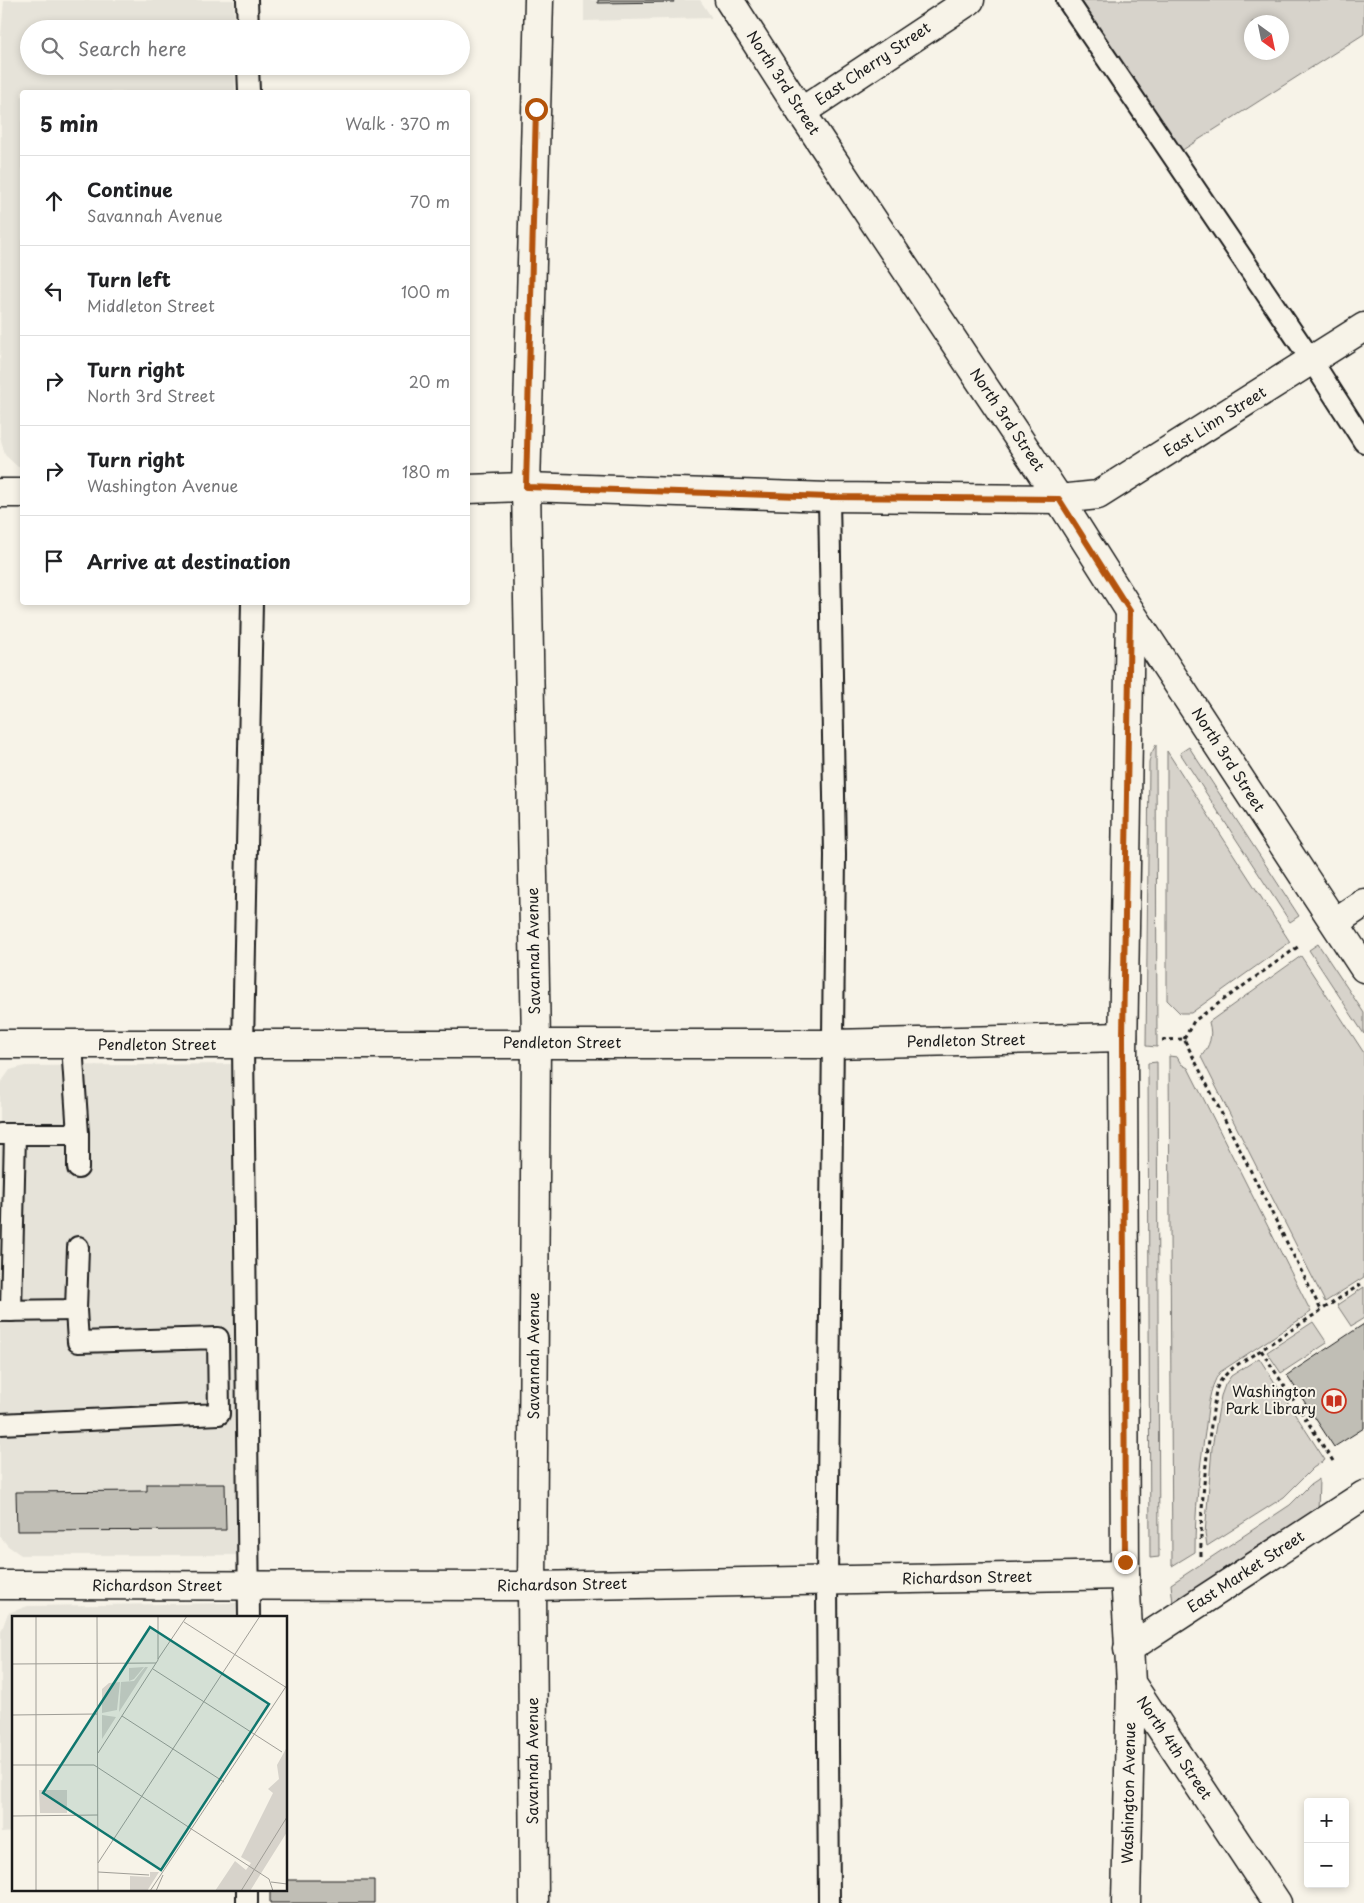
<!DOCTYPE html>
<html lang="en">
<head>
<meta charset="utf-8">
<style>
	:root { --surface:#fff; --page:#f2f2f2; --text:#202124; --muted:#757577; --line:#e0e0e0 }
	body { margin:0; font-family:"Playpen Sans",sans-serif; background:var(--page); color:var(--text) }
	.controls { position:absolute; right:15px; bottom:15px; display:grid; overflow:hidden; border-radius:5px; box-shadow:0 2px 8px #0003 }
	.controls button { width:45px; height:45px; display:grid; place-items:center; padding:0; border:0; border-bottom:1px solid var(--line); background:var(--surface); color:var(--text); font:25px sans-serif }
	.compass { position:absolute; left:1244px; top:15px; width:45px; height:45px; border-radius:50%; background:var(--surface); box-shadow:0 2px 8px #0003; rotate:147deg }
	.stop { position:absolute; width:15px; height:15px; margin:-11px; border:4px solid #b45309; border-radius:50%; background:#fff }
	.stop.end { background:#b45309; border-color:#fff; box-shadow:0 1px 5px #0008 }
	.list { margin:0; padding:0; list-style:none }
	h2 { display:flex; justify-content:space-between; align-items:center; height:65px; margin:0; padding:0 20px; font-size:21px }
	h2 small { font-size:16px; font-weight:400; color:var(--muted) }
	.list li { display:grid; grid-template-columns:32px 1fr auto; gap:15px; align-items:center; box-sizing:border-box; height:90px; padding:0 20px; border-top:1px solid var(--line) }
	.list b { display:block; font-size:19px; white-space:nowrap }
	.list p { margin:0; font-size:16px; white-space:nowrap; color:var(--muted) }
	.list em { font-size:16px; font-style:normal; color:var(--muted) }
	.icon { flex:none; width:28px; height:28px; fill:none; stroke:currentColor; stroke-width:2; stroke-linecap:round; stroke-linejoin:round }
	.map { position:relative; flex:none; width:1364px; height:1903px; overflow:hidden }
	.search { position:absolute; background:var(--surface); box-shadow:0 2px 8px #0003; left:20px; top:20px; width:450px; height:55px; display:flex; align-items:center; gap:12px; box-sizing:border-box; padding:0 18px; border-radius:28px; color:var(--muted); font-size:19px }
	.panel { position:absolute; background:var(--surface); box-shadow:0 2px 8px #0003; left:20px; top:90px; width:450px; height:515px; border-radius:5px }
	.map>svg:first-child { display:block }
	.built { fill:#e6e3d9 }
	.green { fill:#d7d3cb; stroke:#7a7874; fill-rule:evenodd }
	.building { fill:#c0beb5; stroke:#1c1c1c }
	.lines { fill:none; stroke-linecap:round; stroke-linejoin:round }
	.service-casing { stroke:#1c1c1c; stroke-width:24 }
	.minor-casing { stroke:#1c1c1c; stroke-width:31 }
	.tertiary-casing { stroke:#1c1c1c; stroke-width:31 }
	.path { stroke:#1c1c1c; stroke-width:3; stroke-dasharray:4 4; stroke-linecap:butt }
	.service { stroke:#f7f3e8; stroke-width:20 }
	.minor { stroke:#f7f3e8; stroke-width:28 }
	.tertiary { stroke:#f7f3e8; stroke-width:28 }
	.route { stroke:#b45309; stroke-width:6 }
	.labels { text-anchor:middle; stroke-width:4; stroke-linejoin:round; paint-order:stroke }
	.street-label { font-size:15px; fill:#1c1c1c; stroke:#f7f3e8 }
	.poi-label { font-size:15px; fill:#1c1c1c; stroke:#f7f3e8; text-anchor:end }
	.inset-road { fill:none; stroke:#9f9d96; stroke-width:1 }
	.view { fill:#0f766e; fill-opacity:0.15; stroke:#0f766e; stroke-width:2.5 }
	.inset-edge { fill:none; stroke:#1c1c1c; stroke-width:2.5 }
</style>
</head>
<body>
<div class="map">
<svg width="1364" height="1903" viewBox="0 0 1364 1903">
	<rect width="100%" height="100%" fill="#f7f3e8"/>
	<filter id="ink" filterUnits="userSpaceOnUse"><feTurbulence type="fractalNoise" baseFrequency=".02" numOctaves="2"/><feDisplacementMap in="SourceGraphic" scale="10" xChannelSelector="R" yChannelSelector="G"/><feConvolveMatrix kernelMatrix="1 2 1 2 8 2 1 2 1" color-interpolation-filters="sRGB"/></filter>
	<g filter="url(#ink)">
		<g class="built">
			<polygon points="4,0 234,0 234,29 29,29 29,66 235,66 235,92 22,92 22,467 18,467 5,455 0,436 1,36"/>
			<polygon points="584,0 700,0 712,18 584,21"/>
			<polygon points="233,1064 237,1555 21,1555 8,1546 0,1536 0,1084 10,1070 25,1066"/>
			<polygon points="237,1603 236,1617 14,1617 14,1832 1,1833 1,1632 8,1613 28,1606"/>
		</g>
		<g class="green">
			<path d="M1081 0H1364V34L1181 151ZM1252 22H1282V52H1252Z"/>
			<polygon points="1156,745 1157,1047 1146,1046 1149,763 1151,754"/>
			<polygon points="1189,747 1299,916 1290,922 1180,753"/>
			<polygon points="1167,751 1290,942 1191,1013 1180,1013 1167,1000"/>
			<polygon points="1318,944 1364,1013 1364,1034 1309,950"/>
			<path d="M1301 956 1364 1053V1277L1325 1302 1201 1057C1210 1045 1213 1037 1209 1022Z"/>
			<path d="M1169 1056 1177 1057 1181 1064 1188 1068 1311 1312 1220 1372C1208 1389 1208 1411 1205 1432 1199 1472 1195 1511 1195 1552L1172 1566Z"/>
			<polygon points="1157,1062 1159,1557 1150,1558 1148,1063"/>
			<polygon points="1364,1287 1364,1318 1351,1326 1337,1305"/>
			<polygon points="1313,1322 1327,1343 1281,1373 1267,1352"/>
			<polygon points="1259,1358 1325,1460 1313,1468 1284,1497 1207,1546 1205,1534 1212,1448 1221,1396 1225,1385 1231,1376"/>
			<polygon points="1319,1479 1318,1511 1173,1604 1171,1584 1290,1505 1310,1485"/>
		</g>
		<g class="building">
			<polygon points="598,0 673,0 674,2 598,3"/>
			<polygon points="1364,1324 1364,1428 1334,1447 1287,1375"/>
			<polygon points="147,1484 225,1484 226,1530 17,1531 16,1492 147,1491"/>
			<polygon points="286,1880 374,1880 374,1903 270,1903 270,1889 286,1889"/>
		</g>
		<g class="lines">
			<g class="service-casing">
				<g id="service">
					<polyline points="247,0 248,29"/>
					<polyline points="1067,0 1312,361 1364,442"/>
					<polyline points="248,66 249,92"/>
					<polyline points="72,1045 78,1134"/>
					<polyline points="0,1134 78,1134 78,1168"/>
					<polyline points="0,1311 76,1310 78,1247"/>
					<polyline points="11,1311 15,1134"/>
					<polyline points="0,1424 219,1414 218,1338 78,1342 76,1310"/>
					<polyline points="249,1617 243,1044 252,602"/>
					<polyline points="247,1903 247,1889"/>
					<polyline points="829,1903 827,1580 835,855 829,497"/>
				</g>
			</g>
			<g class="minor-casing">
				<g id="minor">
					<polyline points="729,0 801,112 1059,499 1130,611 1364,968"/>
					<polyline points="801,112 970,0"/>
					<polyline points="1130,611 1123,1054 1125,1575 1131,1683 1277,1903"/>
					<polyline points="1335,922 1364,903"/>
					<polyline points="0,1044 832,1044 1123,1037"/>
					<polyline points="0,1585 532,1586 1125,1575"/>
					<polyline points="1128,1649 1364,1495"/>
					<polyline points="534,1903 532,1586 536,1043 526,487 539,0"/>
					<polyline points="1126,1903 1131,1683"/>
				</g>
			</g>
			<g class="tertiary-casing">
				<g id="tertiary">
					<polyline points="468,489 526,487 829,497 1059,499 1098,495 1364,327"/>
					<polyline points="0,493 22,493"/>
				</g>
			</g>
			<g class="path">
				<polyline points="1184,1039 1194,1021 1299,946"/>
				<polyline points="1162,1040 1184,1039 1321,1310"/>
				<polyline points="1333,1461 1261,1350 1364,1282"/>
				<path d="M1201 1556C1200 1500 1208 1445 1216 1390 1223 1370 1244 1361 1261 1350"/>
			</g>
			<use href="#service" class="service"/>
			<use href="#minor" class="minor"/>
			<use href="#tertiary" class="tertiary"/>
		</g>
	</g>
	<g class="lines" filter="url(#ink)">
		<polyline class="route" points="536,109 526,487 829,497 1059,499 1130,611 1123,1037 1125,1562"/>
	</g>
	<defs>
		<g id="library-ring" transform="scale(1.25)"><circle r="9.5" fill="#f7f3e8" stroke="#c8321e" stroke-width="1.5"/><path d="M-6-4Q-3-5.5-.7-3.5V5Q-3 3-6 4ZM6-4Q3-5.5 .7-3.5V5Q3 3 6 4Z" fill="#c8321e"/></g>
	</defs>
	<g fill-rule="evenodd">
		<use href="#library-ring" x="1334" y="1401"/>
	</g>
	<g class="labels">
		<g class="street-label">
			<text transform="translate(873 64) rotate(-34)" y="5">East Cherry Street</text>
			<text transform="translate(783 83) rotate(57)" y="5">North 3rd Street</text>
			<text transform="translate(1007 420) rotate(56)" y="5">North 3rd Street</text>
			<text transform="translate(1215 422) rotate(-32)" y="5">East Linn Street</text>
			<text transform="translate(1228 760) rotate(57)" y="5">North 3rd Street</text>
			<text transform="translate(534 951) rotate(-91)" y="5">Savannah Avenue</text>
			<text transform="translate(966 1041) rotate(-1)" y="5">Pendleton Street</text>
			<text x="562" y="1048">Pendleton Street</text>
			<text x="157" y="1050">Pendleton Street</text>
			<text transform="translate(534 1356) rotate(-90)" y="5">Savannah Avenue</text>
			<text transform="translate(1246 1572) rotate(-33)" y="5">East Market Street</text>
			<text transform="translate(967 1578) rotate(-1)" y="5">Richardson Street</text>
			<text transform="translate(562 1585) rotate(-1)" y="5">Richardson Street</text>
			<text x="157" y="1591">Richardson Street</text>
			<text transform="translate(1174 1748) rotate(56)" y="5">North 4th Street</text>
			<text transform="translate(533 1761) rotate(-90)" y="5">Savannah Avenue</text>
			<text transform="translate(1129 1793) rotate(-89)" y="5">Washington Avenue</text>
		</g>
		<g class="poi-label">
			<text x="1316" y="1397">Washington<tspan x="1316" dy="17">Park Library</tspan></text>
		</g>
	</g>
	<g transform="translate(12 1616)">
		<rect width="275" height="275" fill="#f7f3e8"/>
		<path d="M132 51 122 63 117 65V52ZM133 51H136L107 96 109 66 122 65ZM108 66 105 94 90 97V73L97 67ZM90 99 104 101 90 123ZM275 131V216L238 275H203L223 245 234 254 239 247 229 241 261 177 256 173 267 163 265 149ZM27 174H55V197H28ZM138 256H147L135 275H118V260L138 261Z" fill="#d7d3cb"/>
		<path class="inset-road" d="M24 0V275M85 0 86 275M172 6 275 72M146 43 175 0M0 48 144 47M141 53 270 136M0 99 85 98M110 100 212 166M86 137 146 44V0M0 149H82L181 214M0 200 86 199M181 214 257 263 261 275M86 247 248 0M86 256 137 259M259 266 275 268M138 275 275 69M144 275 151 259M229 275 275 201"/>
		<path class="view" d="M138 11 257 88 149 254 31 177Z"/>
		<rect width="275" height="275" class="inset-edge"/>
	</g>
</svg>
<div class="controls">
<button>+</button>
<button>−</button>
</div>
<svg class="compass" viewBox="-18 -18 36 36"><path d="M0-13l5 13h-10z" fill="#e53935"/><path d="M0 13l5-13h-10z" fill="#757577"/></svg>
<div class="stop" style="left:536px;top:109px"></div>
<div class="stop end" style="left:1125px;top:1562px"></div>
<div class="search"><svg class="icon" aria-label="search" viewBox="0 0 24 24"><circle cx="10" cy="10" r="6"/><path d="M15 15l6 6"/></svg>Search here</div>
<section class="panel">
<h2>5 min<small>Walk · 370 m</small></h2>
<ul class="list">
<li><svg class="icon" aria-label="ahead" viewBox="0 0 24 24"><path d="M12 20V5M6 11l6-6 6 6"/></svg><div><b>Continue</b><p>Savannah Avenue</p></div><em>70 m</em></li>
<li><svg class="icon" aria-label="left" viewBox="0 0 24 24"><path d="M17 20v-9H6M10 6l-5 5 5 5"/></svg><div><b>Turn left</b><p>Middleton Street</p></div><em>100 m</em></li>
<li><svg class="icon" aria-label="right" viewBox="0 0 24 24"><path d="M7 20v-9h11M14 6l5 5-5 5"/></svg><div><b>Turn right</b><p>North 3rd Street</p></div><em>20 m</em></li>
<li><svg class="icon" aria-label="right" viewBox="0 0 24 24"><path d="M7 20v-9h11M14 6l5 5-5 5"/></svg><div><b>Turn right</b><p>Washington Avenue</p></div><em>180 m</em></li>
<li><svg class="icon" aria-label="arrive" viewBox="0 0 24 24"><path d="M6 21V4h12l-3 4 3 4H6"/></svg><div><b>Arrive at destination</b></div></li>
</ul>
</section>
</div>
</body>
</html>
